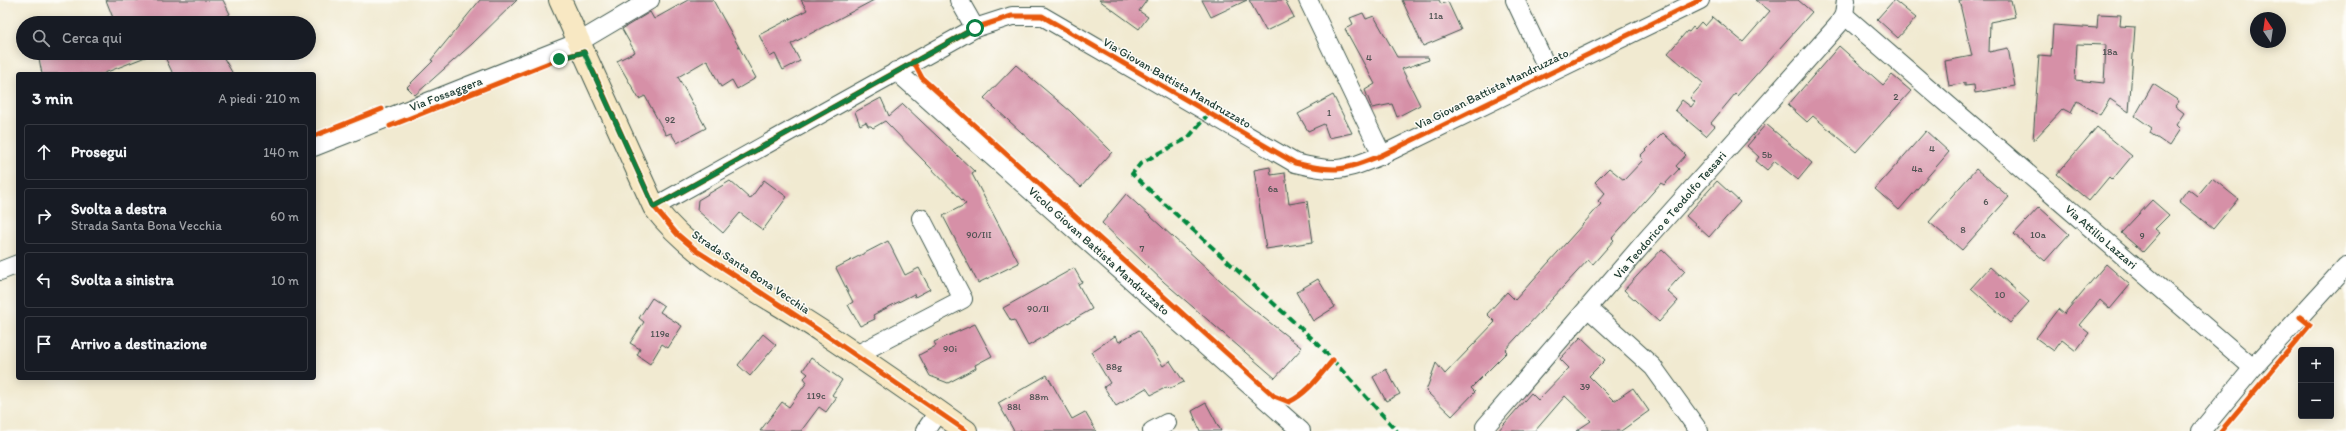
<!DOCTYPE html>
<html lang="it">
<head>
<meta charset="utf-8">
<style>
	:root { --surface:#171b24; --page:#20242c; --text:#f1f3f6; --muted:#9ea1a6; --line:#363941 }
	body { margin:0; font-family:Itim,sans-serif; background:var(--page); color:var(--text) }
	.controls { position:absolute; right:12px; bottom:12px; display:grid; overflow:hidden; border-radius:4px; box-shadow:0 2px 10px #0003 }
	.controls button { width:36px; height:36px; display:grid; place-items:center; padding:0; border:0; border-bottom:1px solid var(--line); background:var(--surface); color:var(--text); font:20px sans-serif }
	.compass { position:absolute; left:2250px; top:12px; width:36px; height:36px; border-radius:50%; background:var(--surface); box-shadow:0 2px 10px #0003; rotate:347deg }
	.stop { position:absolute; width:12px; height:12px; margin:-9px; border:3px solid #0b8043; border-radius:50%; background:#fff }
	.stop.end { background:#0b8043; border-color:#fff; box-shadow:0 1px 4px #0008 }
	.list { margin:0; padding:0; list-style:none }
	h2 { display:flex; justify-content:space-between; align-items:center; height:52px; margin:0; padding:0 16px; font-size:17px }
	h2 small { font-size:13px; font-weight:400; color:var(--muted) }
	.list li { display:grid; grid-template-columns:26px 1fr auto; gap:12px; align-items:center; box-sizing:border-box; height:56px; margin:0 8px 8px; padding:0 8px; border:1px solid var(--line); border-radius:4px }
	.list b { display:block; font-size:15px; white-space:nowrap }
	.list p { margin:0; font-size:13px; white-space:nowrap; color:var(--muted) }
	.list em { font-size:13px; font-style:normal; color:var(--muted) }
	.icon { flex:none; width:22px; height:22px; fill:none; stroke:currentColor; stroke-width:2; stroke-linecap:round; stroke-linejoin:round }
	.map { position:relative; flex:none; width:2346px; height:431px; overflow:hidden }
	.search { position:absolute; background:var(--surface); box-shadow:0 2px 10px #0003; left:16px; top:16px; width:300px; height:44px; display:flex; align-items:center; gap:10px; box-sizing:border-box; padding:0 14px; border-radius:22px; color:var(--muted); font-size:15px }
	.panel { position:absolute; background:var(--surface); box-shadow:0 2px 10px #0003; left:16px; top:72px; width:300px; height:308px; border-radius:4px }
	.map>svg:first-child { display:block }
	.building { fill:#d690a7; fill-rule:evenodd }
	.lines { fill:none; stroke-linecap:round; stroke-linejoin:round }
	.street-casing { stroke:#3e574c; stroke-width:20 }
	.secondary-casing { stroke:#3e574c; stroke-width:24 }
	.street { stroke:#fff; stroke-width:18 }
	.secondary { stroke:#f8e8c3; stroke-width:22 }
	.quiet { stroke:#00873e; stroke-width:4; stroke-dasharray:8 4; stroke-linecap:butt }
	.cycleway-casing { stroke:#fdfcf7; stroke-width:8 }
	.cycleway { stroke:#e8590c; stroke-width:5 }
	.route { stroke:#0b8043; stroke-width:5 }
	.labels { text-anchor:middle; stroke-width:3; stroke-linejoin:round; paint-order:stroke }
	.number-label { font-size:10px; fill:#4d5251 }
	.street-label { font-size:12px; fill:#1f3d34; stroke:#fdfcf7 }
</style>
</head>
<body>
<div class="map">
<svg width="2346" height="431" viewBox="0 0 2346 431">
	<rect width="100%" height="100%" fill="#fdfcf7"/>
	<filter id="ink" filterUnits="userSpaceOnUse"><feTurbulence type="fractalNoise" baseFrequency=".025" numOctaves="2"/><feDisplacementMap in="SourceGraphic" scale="8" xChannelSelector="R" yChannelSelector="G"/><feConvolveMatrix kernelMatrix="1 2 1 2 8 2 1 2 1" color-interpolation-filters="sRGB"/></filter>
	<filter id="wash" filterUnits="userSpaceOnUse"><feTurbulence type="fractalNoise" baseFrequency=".012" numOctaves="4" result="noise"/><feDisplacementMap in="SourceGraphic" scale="16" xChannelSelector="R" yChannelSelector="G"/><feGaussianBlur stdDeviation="0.9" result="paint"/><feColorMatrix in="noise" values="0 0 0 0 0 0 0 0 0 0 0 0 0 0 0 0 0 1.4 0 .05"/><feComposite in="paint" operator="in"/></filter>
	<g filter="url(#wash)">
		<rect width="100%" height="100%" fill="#f1ead1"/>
		<g id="blocks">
			<g class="building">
				<polygon points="106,0 223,0 230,14 216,23 115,23"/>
				<polygon points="480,0 517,0 472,44 415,95 407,87 433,61 431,60"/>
				<polygon points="688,0 713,0 756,78 737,89 732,80 721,87 707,60 678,77 706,128 677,143 671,133 666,135 645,96 639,99 617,61 635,52 622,29 650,12 654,19"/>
				<polygon points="801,0 874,0 791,44 800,61 783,70 775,54 770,57 759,35 807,10"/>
				<polygon points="1099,0 1147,0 1139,11 1148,17 1139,29"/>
				<polygon points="1202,0 1247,0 1211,17"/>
				<polygon points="1249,0 1285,0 1294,17 1266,31"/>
				<polygon points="1402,0 1439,0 1441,4 1448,2 1461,30 1423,46"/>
				<polygon points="1756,0 1798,0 1812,12 1737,96 1735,94 1711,123 1715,126 1706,136 1675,110 1682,100 1691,107 1695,102 1690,98 1703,83 1668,53 1687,31 1689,32 1693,27 1695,29 1701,22 1705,26 1713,17 1743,42 1770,11"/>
				<polygon points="1894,0 1916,18 1898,38 1877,19"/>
				<polygon points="1959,0 2011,0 2015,17 1990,22 1989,52 2008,48 2015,86 1975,93 1974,85 1965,86 1965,83 1949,86 1945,61 1972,56"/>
				<polygon points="1363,13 1366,19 1374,16 1397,57 1428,57 1429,60 1402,69 1420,105 1397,117 1392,104 1372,108 1365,90 1375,84 1345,29 1353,24 1350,18"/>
				<path d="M2098 14 2121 15 2120 26 2135 27 2129 112 2110 99 2100 115 2077 101 2071 113 2063 109 2033 141 2039 55 2051 56 2053 25 2097 28ZM2077 44 2106 45 2104 83 2075 80Z"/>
				<polygon points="1839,46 1883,85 1892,75 1911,91 1856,152 1813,116 1807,122 1788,105"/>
				<polygon points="38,53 152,53 153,54 102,74 42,74"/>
				<polygon points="163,53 221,53 233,74 173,74"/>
				<polygon points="1016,65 1070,111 1112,152 1081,187 984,98"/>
				<polygon points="2153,84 2179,101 2175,106 2184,113 2176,125 2180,129 2169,146 2150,133 2152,128 2135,116"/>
				<polygon points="1333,95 1352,133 1329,138 1324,124 1308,131 1298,114"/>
				<polygon points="881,98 889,116 903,104 975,172 972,174 1019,263 978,283 943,216 966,204 885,121 873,128 871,126 868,126 866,122 860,125 855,112"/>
				<polygon points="1766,124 1812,163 1798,180 1775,161 1767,170 1756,161 1759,157 1747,146"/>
				<polygon points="2097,127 2132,156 2112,180 2109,177 2089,201 2057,174"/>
				<polygon points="1926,131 1949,152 1899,210 1875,189"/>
				<polygon points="1663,133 1686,155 1676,166 1679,169 1664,185 1661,183 1612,238 1614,240 1593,264 1588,260 1505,350 1507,352 1471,388 1475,392 1452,416 1426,391 1436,363 1445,374 1495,322 1487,314 1507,292 1515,300 1601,204 1598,201 1605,193 1595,182 1609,168 1624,180 1643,160 1640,156"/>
				<polygon points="1270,167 1271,175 1285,173 1289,204 1307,201 1313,242 1266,249 1254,170"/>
				<polygon points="1976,169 2009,197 1962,250 1929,222"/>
				<polygon points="2212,178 2238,199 2213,229 2179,201 2188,189 2197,196"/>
				<polygon points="764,180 787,197 763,230 740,213 723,233 697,210 698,200 730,181 750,199"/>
				<polygon points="1717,181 1740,202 1709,237 1686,216"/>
				<polygon points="1126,194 1245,303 1302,348 1275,378 1164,282 1102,223"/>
				<polygon points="2152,200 2169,215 2155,229 2160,233 2143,252 2121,233"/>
				<polygon points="2039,207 2069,234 2045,261 2014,234"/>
				<polygon points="888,241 905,275 919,268 930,289 915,297 914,294 873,315 875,319 860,326 848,305 853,302 836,268"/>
				<polygon points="1662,249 1685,271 1667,291 1678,301 1659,322 1624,290"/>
				<polygon points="2106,264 2130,285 2110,309 2100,300 2079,325 2089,333 2076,351 2062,340 2054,351 2036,338 2058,309 2064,314"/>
				<polygon points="1990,267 2029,302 2010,323 1971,288"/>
				<polygon points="1074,268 1082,282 1078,284 1092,309 1028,346 1014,320 1011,321 1003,308"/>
				<polygon points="1318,279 1335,307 1313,321 1296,292"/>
				<polygon points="652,298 664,306 660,312 682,326 668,348 662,344 650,364 637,355 640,349 630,343 644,322 639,318"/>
				<polygon points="975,324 992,356 975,365 976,368 948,383 930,376 919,355 936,346 934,342"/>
				<polygon points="1139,330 1163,366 1170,361 1184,382 1169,389 1167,387 1151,395 1146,388 1116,406 1104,387 1110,383 1091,352 1115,336 1119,342"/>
				<polygon points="763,334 776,345 750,376 738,365"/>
				<polygon points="1581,337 1605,360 1589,376 1614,401 1633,388 1649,411 1621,431 1576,431 1591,421 1565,396 1535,431 1498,431 1531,393 1538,400 1569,368 1560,359"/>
				<polygon points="811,358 842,380 832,395 836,398 826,412 819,407 801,431 760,431 782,402 789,407 807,382 804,378 808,374 803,370"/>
				<polygon points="1386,369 1400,394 1386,401 1373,377"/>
				<polygon points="1047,375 1072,419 1085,412 1096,431 1014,431 998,403"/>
				<polygon points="1206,403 1221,431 1200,431 1192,411"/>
			</g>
		</g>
	</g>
	<g filter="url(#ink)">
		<use href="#blocks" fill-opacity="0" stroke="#3e574c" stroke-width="1"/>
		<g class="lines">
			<g class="street-casing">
				<g id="street">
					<polyline points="959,0 975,28"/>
					<polyline points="1308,0 1382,155"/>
					<polyline points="1515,0 1549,72"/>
					<polyline points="1844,15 2253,368 2346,266"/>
					<polyline points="896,71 1301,431"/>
					<polyline points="314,147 579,42 650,0"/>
					<path d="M654 207 975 28 1012 16H1042L1295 163C1335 173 1344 171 1382 155L1700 0"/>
					<polyline points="0,271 18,264"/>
					<polyline points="1589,309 1653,367 1699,431"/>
					<polyline points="856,355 963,299 921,218"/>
					<polyline points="1485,427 1648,238 1838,25 1844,15 1846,0"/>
					<polyline points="925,431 938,412"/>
					<polyline points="1152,431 1167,423"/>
					<polyline points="2201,431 2253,368"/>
				</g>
			</g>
			<g class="secondary-casing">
				<path id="secondary" d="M560 0 654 207C696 262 764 293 821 331 870 364 918 397 966 431"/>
			</g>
			<use href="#street" class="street"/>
			<use href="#secondary" class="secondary"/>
			<polyline class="quiet" points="1209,113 1188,138 1141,163 1132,174 1319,345 1397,431"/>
			<g class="cycleway-casing">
				<g id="cycleway">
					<path d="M913 61 922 78 1274 396 1289 402C1308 393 1320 375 1333 360"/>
					<polyline points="593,71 654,207 677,234 697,251 820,331 966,431"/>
					<polyline points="390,126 559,59 584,52"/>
					<polyline points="314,136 382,109"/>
					<path d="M654 207 975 28 1012 16H1042L1295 163C1335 173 1344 171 1382 155L1700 0"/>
					<polyline points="2221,431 2310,325 2300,317"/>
				</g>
			</g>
			<use href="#cycleway" class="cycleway"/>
		</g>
	</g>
	<g class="lines" filter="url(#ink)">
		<polyline class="route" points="559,59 584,52 654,207 975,28"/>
	</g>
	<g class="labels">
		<g class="number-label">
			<text x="1436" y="19">11a</text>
			<text x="2110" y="55">18a</text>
			<text x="1369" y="61">4</text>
			<text x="1896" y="100">2</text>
			<text x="1329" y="116">1</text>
			<text x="670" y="123">92</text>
			<text x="1932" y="152">4</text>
			<text x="1767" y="158">5b</text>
			<text x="1917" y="172">4a</text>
			<text x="1273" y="192">6a</text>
			<text x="1986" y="205">6</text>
			<text x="1963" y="233">8</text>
			<text x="979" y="238">90/III</text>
			<text x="2038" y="238">10a</text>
			<text x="2142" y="239">9</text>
			<text x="1142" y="252">7</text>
			<text x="2000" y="298">10</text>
			<text x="1038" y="312">90/II</text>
			<text x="660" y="337">119e</text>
			<text x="950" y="352">90i</text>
			<text x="1114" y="370">88g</text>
			<text x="1585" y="390">39</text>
			<text x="816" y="399">119c</text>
			<text x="1039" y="400">88m</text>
			<text x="1014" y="410">88l</text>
		</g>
		<g class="street-label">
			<text transform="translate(1177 83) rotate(30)" y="4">Via Giovan Battista Mandruzzato</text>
			<text transform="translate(1492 89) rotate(-26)" y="4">Via Giovan Battista Mandruzzato</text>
			<text transform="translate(446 94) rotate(-21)" y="4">Via Fossaggera</text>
			<text transform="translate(1670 215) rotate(-49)" y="4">Via Teodorico e Teodolfo Tessari</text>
			<text transform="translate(2101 237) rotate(41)" y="4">Via Attilio Lazzari</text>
			<text transform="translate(1099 251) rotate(42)" y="4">Vicolo Giovan Battista Mandruzzato</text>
			<text transform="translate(751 272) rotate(34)" y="4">Strada Santa Bona Vecchia</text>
		</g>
	</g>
</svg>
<div class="controls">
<button>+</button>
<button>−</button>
</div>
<svg class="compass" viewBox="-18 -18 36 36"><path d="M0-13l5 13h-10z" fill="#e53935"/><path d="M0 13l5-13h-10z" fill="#9ea1a6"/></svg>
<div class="stop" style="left:975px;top:28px"></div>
<div class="stop end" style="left:559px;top:59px"></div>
<div class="search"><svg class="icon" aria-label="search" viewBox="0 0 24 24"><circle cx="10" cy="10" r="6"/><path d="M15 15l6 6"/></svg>Cerca qui</div>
<section class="panel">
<h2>3 min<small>A piedi · 210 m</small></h2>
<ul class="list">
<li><svg class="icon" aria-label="ahead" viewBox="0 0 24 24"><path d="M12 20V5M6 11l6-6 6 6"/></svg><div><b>Prosegui</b></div><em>140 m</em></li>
<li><svg class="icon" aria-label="right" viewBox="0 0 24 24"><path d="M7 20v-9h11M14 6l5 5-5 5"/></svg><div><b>Svolta a destra</b><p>Strada Santa Bona Vecchia</p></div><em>60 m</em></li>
<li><svg class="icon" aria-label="left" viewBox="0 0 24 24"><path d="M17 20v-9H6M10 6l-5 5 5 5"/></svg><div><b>Svolta a sinistra</b></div><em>10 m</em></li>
<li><svg class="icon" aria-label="arrive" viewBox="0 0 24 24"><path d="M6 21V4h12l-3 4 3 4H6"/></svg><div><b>Arrivo a destinazione</b></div></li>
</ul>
</section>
</div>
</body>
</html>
